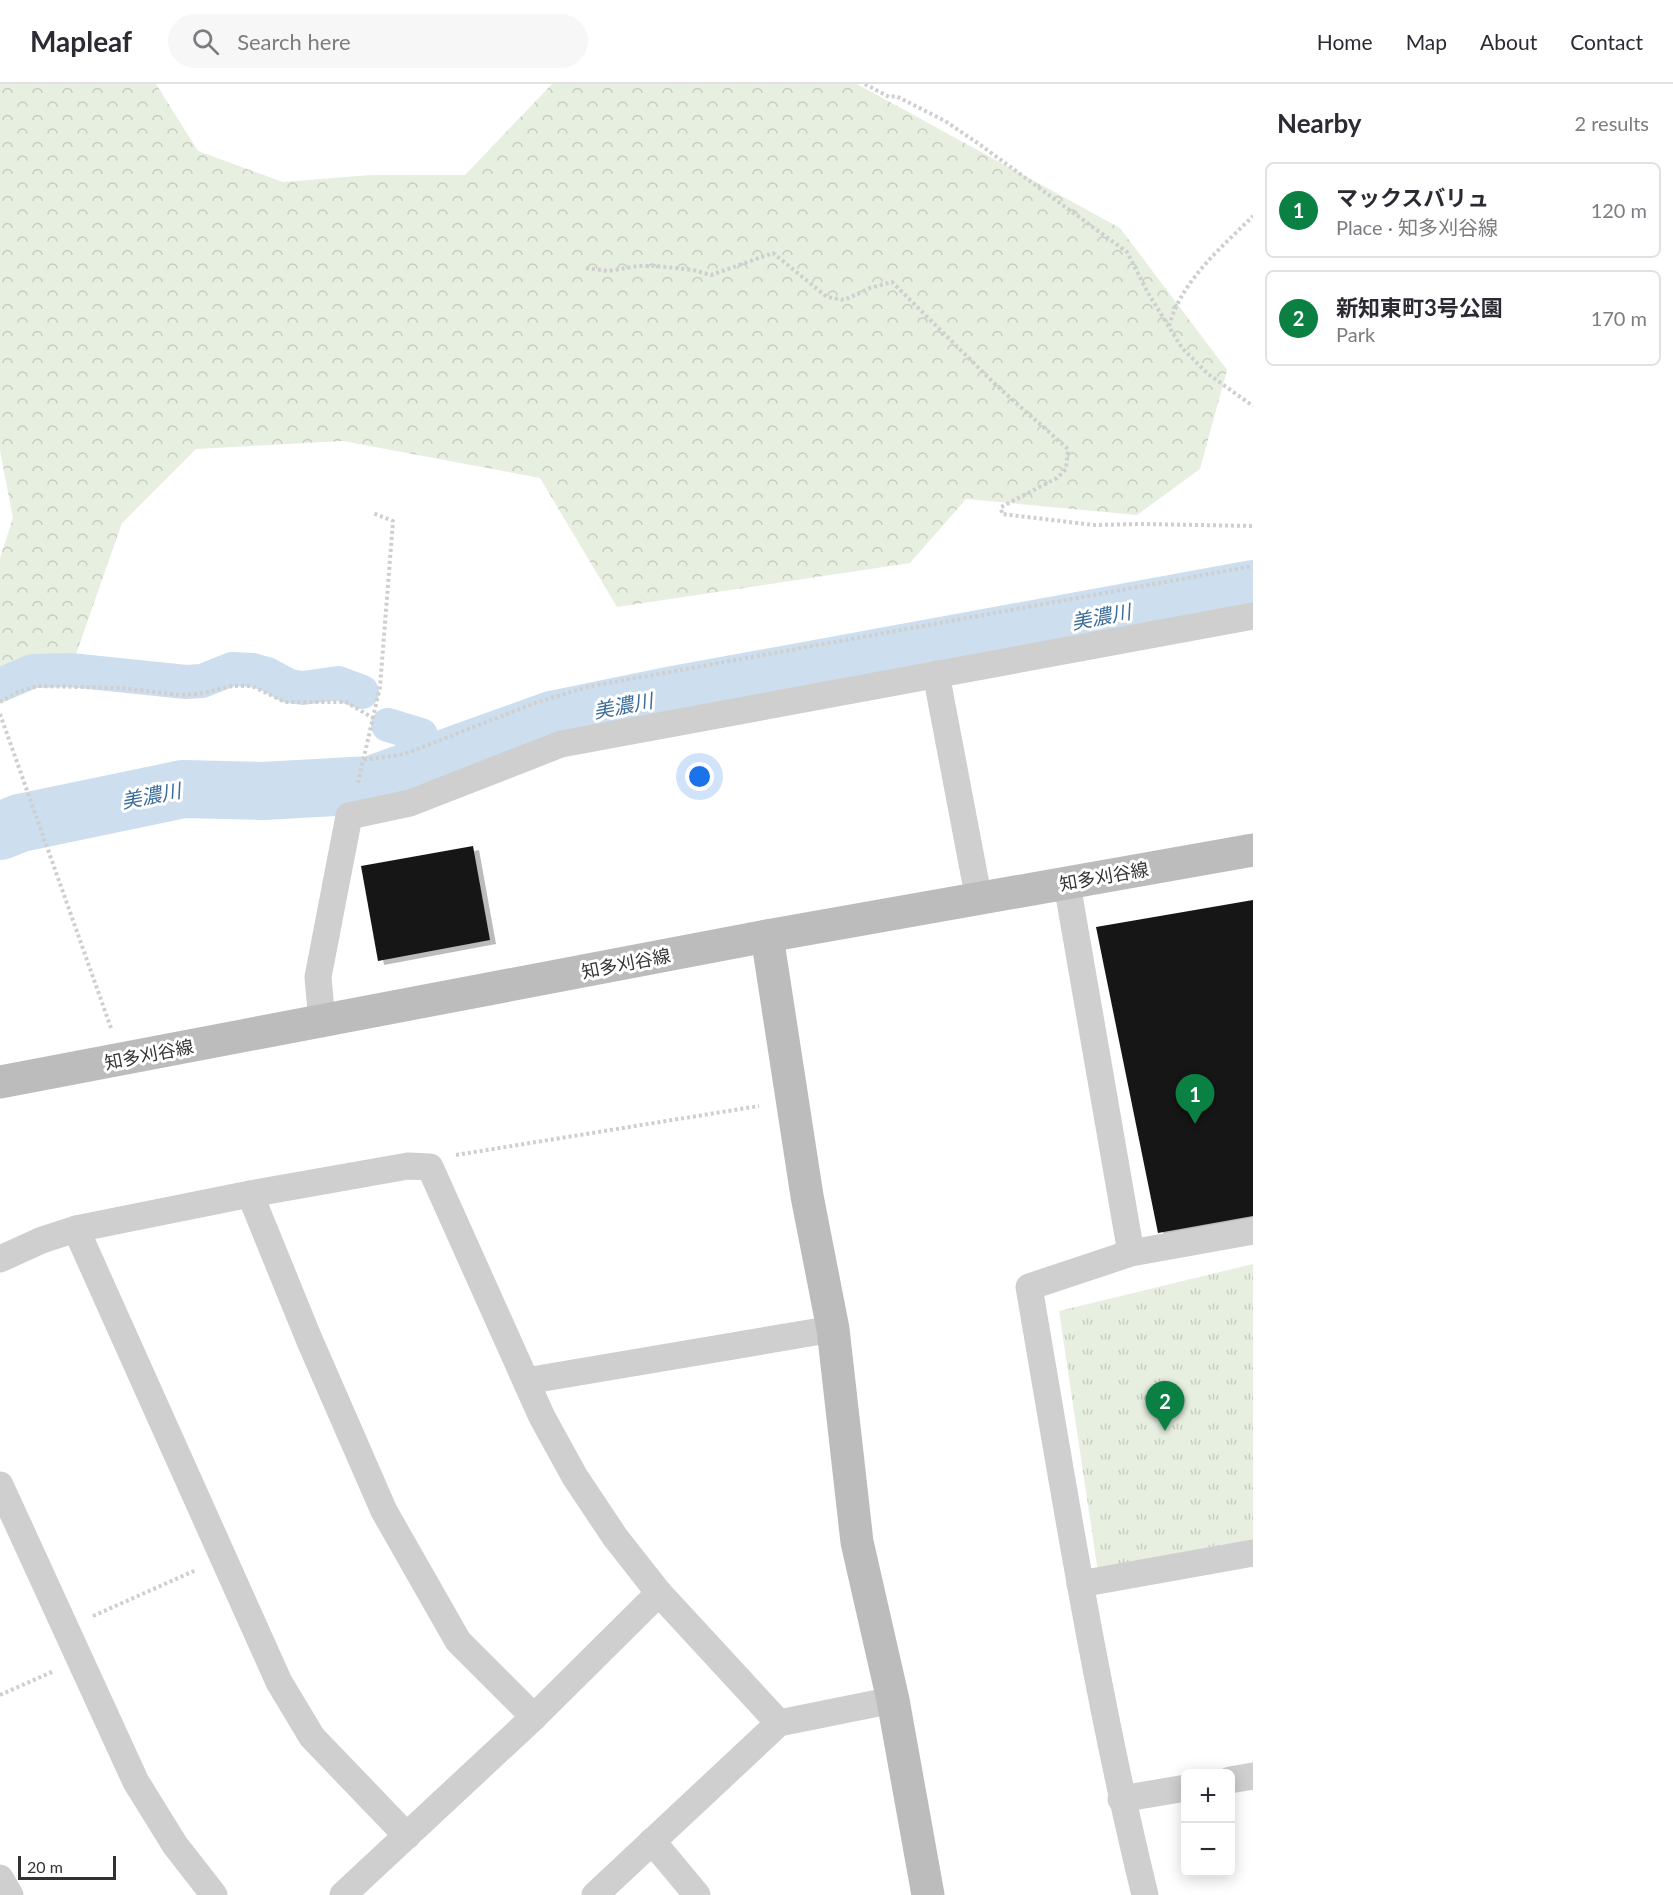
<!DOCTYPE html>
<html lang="en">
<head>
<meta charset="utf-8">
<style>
	:root { --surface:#fff; --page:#f7f7f7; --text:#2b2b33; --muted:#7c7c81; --line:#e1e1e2; --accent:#0b8043 }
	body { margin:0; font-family:Lato,"Noto Sans JP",sans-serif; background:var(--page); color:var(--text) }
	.controls { position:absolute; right:18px; bottom:18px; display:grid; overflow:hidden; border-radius:9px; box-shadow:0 3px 15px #0003 }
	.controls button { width:54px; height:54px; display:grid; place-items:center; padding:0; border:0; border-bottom:2px solid var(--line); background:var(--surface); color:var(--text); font:30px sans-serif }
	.scale { position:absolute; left:18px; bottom:15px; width:98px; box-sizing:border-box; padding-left:6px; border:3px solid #323232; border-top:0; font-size:16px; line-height:21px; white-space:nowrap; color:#323232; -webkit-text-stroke:4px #fff; paint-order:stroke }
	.you { position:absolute; left:700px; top:693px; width:21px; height:21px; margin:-15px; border:4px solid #fff; border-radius:50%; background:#1a73e8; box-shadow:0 0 0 9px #1a73e833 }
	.badge { display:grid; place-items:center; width:39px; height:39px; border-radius:50%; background:var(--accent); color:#fff; font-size:20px; font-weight:700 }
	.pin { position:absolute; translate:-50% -50px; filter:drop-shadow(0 2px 3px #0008) }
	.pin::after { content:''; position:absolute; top:32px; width:21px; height:18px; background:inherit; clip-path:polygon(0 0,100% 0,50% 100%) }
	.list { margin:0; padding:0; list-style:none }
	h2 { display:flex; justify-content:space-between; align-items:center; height:78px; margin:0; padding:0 24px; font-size:26px }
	h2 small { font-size:20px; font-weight:400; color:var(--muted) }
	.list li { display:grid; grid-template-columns:39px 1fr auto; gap:18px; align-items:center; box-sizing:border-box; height:96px; margin:0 12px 12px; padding:0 12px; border:2px solid var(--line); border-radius:9px }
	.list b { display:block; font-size:22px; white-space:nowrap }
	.list p { margin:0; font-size:20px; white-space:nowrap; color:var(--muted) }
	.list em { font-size:20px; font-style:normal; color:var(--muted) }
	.icon { flex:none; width:33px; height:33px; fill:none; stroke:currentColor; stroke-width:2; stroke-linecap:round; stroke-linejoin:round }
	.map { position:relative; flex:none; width:1253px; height:1811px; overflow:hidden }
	header { display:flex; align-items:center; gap:36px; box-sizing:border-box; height:84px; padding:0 30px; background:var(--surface); border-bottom:2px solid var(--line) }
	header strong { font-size:28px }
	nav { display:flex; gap:33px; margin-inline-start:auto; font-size:21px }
	.search { width:420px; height:54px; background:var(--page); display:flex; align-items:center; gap:15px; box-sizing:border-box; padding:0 21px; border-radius:33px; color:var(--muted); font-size:22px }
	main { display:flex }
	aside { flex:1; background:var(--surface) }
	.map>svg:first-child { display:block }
	.forest { fill:url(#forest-crowns) }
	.park { fill:url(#park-tufts) }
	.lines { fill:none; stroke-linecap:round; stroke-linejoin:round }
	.canal { stroke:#cddeef; stroke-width:34 }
	.river { stroke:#cddeef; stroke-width:58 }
	.building { fill:#191919; filter:url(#shadow) }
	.path { stroke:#cfcfcf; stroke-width:4; stroke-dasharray:3 3; stroke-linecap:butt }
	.street { stroke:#cfcfcf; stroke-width:27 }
	.secondary { stroke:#bcbcbc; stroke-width:33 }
	.labels { text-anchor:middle; stroke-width:6; stroke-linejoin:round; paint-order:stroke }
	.street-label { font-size:18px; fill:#323232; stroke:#fff }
	.water-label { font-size:20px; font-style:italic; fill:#3b6c9a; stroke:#fff }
</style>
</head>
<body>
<header>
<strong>Mapleaf</strong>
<div class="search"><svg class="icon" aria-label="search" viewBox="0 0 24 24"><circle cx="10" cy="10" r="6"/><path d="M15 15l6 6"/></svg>Search here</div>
<nav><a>Home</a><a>Map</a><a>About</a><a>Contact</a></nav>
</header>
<main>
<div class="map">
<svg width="1253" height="1811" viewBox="0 0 1253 1811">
	<defs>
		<pattern id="forest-crowns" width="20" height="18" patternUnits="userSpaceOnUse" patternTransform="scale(1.5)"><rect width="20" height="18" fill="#e7efe0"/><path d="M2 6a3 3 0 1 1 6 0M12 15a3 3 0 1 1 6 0" fill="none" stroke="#c7cdc1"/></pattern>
		<pattern id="park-tufts" width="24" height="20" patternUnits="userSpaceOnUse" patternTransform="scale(1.5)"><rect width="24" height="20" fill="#e7efe0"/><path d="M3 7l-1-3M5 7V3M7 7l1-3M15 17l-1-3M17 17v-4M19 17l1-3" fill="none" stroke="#c7cdc1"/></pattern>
		<filter id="shadow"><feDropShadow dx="6" dy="4" stdDeviation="0" flood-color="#0004"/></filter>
	</defs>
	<rect width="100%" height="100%" fill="#fff"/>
	<polygon class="forest" points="0,0 156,0 198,67 283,98 371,91 465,91 552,0 857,0 1120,144 1227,286 1200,385 1137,431 966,415 910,479 617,523 540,394 343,357 196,365 122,439 76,570 7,586 0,590 0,474 13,434 0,367"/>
	<polygon class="park" points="1253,1180 1253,1467 1100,1501 1059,1227"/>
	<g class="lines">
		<g class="canal">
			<polyline points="0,601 33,587 70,586 186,598 202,597 232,585 253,586 267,590 289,602 303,604 338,599 362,608"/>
			<polyline points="388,641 421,651"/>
		</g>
		<polyline class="river" points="0,747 20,739 183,705 263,707 371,701 552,636 674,611 1253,505"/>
	</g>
	<g class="building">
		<polygon points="473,762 490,856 378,877 361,782"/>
		<polygon points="1253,816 1253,1132 1158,1149 1096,843"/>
	</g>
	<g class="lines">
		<g class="path">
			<polyline points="865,0 889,13 896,12 945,37 979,60 1127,168 1148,209 1182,264 1208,290 1253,322"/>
			<polyline points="586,184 608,187 638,182 657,182 693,186 711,191 773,169 827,213 844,216 870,204 892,198 997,302 1068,365 1066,385 1057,394 1001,423 1002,430 1094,441 1142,440 1253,442"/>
			<path d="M1169 242C1182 196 1220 165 1253 132"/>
			<polyline points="0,618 18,608 37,602 122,604 180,611 199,610 232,602 252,602 285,618 346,618 373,634"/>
			<polyline points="0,630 111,944"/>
			<polyline points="364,676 405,670 535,619 587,603 1253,482"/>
			<polyline points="358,699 380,603 393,437 373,429"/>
			<polyline points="456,1071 759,1022"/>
			<polyline points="93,1532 196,1486"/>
			<polyline points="0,1611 54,1587"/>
		</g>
		<g class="street">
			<polyline points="936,590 979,816"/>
			<polyline points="1067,800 1131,1169"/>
			<polyline points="322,938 318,893 349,732 410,719 561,660 1253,532"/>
			<polyline points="250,1110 309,1255 384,1427 458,1557 534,1633"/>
			<polyline points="76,1145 279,1598 312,1653 407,1752"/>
			<polyline points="0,1175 42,1156 76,1145 250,1110 408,1082 430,1083 542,1333 575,1393 615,1453 659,1509 534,1633 343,1811"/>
			<polyline points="526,1297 833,1245"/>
			<polyline points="0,1401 136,1698 175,1761 214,1811"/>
			<polyline points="1080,1500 1253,1469"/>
			<polyline points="659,1509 779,1639"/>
			<polyline points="1230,1696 1253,1692"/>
			<polyline points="1121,1715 1186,1704"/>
			<polyline points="652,1757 697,1811"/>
			<polyline points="0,1794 10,1811"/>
			<polyline points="595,1811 779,1639 893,1616"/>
			<path d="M1145 1811C1096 1611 1064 1406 1029 1203L1131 1169 1253 1147"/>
		</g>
		<g class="secondary">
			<polyline points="767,852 807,1112 833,1245 857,1458 893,1616 928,1811"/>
			<polyline points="0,998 767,852 1253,766"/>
		</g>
	</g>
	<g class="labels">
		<g class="street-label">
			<text transform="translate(1104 793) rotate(-10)" y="6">知多刈谷線</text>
			<text transform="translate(626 880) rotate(-11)" y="6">知多刈谷線</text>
			<text transform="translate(149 971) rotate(-11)" y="6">知多刈谷線</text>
		</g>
		<g class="water-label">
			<text transform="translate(1101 533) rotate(-11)" y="7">美濃川</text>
			<text transform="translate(623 622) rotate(-11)" y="7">美濃川</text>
			<text transform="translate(151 712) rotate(-11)" y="7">美濃川</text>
		</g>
	</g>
</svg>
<div class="controls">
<button>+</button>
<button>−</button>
</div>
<div class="scale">20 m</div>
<div class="you"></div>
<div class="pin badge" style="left:1195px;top:1040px">1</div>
<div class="pin badge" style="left:1165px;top:1347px">2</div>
</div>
<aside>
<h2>Nearby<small>2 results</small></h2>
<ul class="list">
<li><span class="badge">1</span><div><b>マックスバリュ</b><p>Place · 知多刈谷線</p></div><em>120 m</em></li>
<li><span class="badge">2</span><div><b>新知東町3号公園</b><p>Park</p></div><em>170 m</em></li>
</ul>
</aside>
</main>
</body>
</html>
